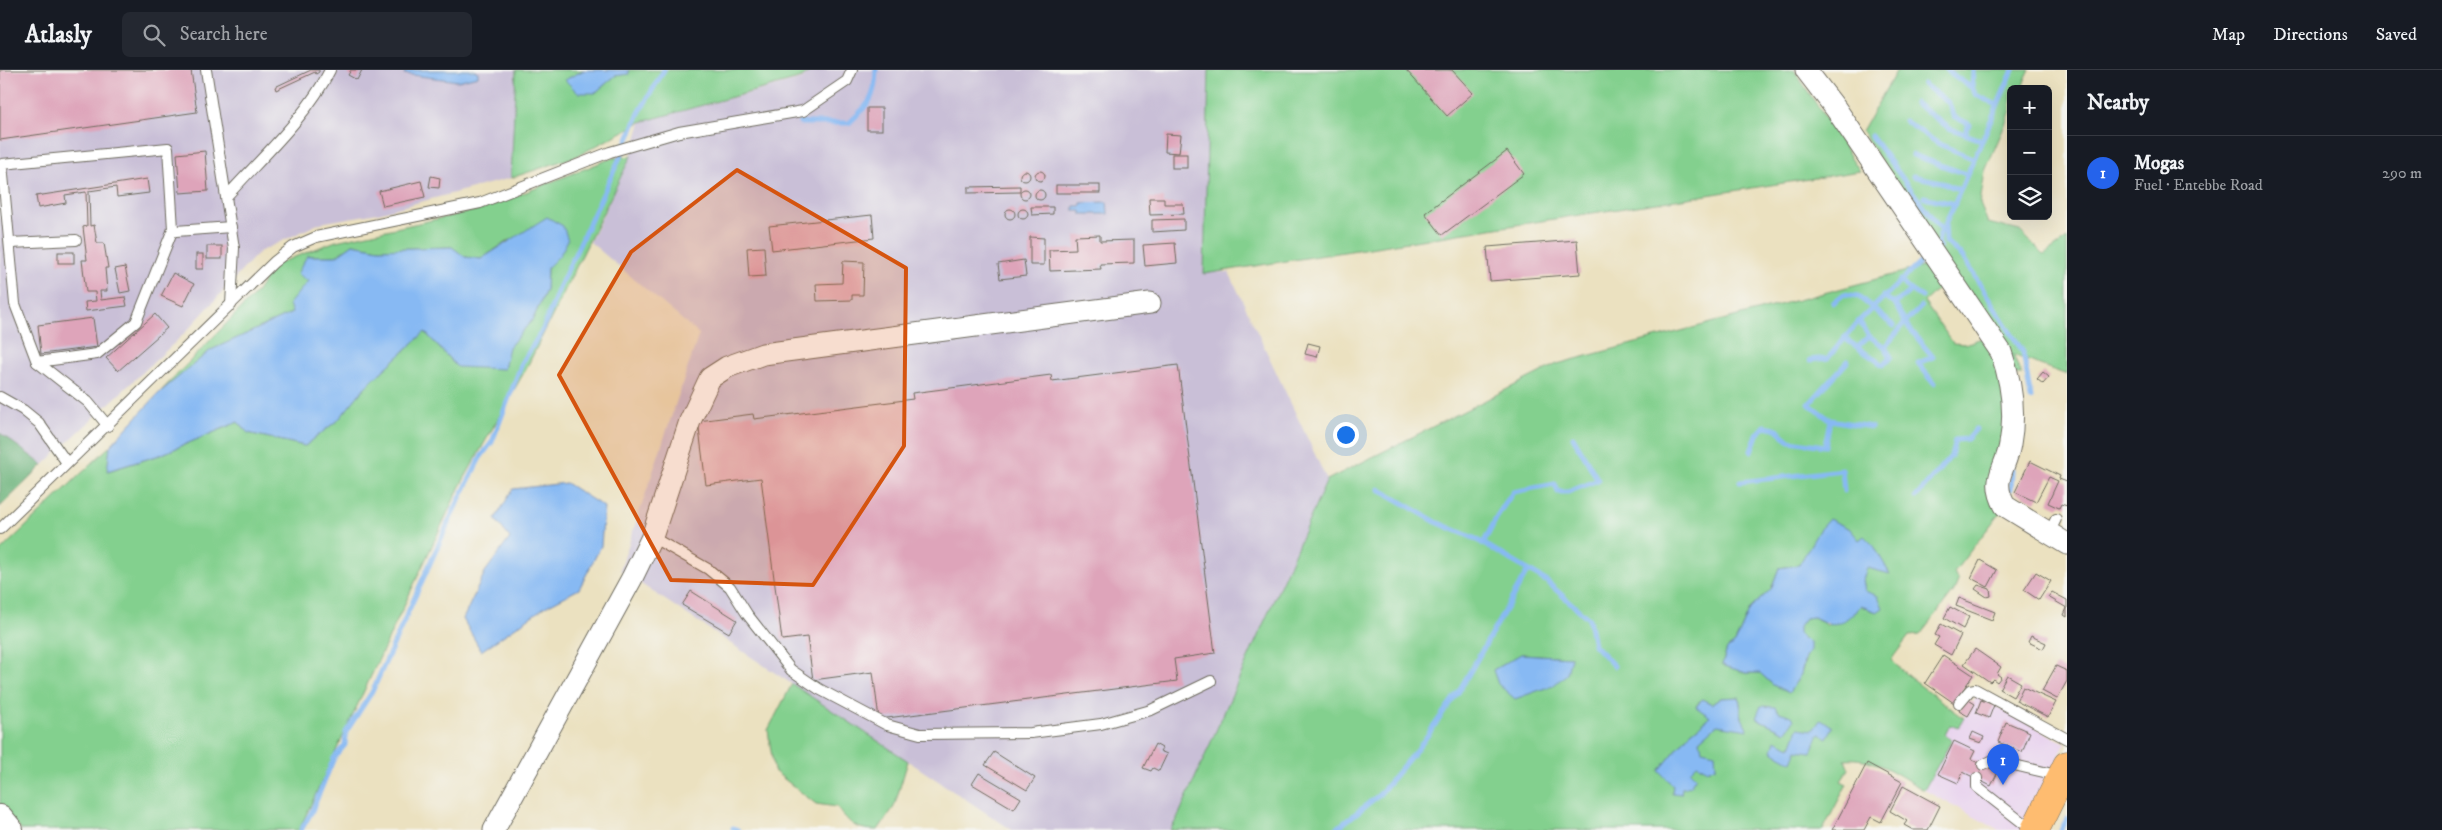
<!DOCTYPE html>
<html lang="en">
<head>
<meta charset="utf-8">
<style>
	:root { --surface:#171b24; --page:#242831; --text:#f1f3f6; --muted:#9ea1a6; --line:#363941; --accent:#2563eb }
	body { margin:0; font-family:"IM FELL DW Pica",serif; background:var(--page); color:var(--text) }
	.controls { position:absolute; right:15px; top:15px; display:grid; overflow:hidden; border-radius:8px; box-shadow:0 5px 20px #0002 }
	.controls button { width:45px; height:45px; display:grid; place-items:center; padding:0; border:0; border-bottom:1px solid var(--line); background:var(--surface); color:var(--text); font:25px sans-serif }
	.you { position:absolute; left:1345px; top:364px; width:18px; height:18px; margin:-12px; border:4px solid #fff; border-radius:50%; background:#1a73e8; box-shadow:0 0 0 8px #1a73e833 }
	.badge { display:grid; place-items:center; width:32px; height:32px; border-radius:50%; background:var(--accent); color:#fff; font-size:16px; font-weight:700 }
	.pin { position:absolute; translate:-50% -41px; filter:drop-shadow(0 1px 2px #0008) }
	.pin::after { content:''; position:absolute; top:26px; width:18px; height:15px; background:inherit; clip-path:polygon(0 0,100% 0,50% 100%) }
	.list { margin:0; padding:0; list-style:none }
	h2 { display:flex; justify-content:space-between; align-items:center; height:65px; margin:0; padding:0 20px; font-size:21px }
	h2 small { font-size:16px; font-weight:400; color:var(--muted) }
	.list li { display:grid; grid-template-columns:32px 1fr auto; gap:15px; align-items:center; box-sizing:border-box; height:75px; padding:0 20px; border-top:1px solid var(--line) }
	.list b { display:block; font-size:19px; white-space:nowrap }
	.list p { margin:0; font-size:16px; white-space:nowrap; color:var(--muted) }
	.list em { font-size:16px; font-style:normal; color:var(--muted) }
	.icon { flex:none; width:28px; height:28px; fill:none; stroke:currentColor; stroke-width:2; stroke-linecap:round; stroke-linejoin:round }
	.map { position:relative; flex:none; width:2067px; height:760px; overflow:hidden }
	header { display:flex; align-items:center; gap:30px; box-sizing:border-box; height:70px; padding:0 25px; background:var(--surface); border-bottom:1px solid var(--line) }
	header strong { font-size:24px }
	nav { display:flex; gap:28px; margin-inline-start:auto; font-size:18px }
	.search { width:350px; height:45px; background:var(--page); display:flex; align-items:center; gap:12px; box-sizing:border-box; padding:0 18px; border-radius:8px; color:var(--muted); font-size:19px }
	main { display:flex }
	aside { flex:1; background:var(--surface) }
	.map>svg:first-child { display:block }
	.built { fill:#e8d2ee }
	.industrial { fill:#c9bfd7 }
	.green { fill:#83d08e; stroke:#577e5c; fill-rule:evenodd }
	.forest { fill:#6ab279; stroke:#4a6e52 }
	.water { fill:#87b9f3; stroke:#59728f }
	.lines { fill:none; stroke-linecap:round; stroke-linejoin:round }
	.stream { stroke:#87b9f3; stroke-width:5 }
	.building { fill:#dea4ba }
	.service-casing { stroke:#6e6b5f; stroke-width:12 }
	.minor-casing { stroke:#6e6b5f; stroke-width:23 }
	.tertiary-casing { stroke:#6e6b5f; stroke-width:28 }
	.primary-casing { stroke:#6e6b5f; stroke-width:29 }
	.service { stroke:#fff; stroke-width:10 }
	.minor { stroke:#fff; stroke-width:21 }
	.tertiary { stroke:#fff; stroke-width:26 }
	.primary { stroke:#febc70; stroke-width:28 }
	.marked { fill:#d5540f; fill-opacity:0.2; stroke:#d5540f; stroke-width:4; stroke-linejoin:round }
</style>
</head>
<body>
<header>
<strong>Atlasly</strong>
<div class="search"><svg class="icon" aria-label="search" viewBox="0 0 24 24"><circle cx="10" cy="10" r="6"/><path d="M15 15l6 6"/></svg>Search here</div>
<nav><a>Map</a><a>Directions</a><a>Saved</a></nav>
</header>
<main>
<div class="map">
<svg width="2067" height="760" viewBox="0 0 2067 760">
	<rect width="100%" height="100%" fill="#f6f6f2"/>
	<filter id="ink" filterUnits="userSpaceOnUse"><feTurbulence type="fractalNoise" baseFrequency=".02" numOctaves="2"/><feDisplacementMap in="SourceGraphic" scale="10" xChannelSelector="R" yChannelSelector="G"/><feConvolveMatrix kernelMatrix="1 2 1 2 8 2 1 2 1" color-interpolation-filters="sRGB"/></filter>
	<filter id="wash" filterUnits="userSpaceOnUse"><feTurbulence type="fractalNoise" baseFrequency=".0096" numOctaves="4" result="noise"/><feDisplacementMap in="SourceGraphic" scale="20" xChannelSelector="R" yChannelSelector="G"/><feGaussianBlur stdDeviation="1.12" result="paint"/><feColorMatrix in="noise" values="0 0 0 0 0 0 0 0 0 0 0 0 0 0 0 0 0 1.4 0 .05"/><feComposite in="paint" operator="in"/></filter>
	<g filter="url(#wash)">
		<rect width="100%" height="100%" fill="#ebe1c0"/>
		<polygon class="built" points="1977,626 2065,673 2027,760 1999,760 1924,720 1952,670 1945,665 1950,654 1958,658"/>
		<g class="industrial">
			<polygon points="0,0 516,0 511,108 378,143 320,153 259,182 184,264 43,395 0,363"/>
			<polygon points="811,0 1209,0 1204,203 1229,202 1327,410 1177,749 1170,760 1012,760 620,500 699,264 590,172 631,86 641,52 802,9"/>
		</g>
		<g class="green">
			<polygon points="516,0 584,0 565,10 595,23 615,6 628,4 629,0 811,0 802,8 641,52 577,86 511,108"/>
			<polygon points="1209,0 1794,0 1860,101 1204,204"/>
			<polygon points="1897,0 2030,0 2021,19 2011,19 2011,41 1985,101 1980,134 1988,153 2020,161 2044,185 2067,169 2067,305 2013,285 2022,305 2014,305 1862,61"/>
			<polygon points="631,86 527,297 459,418 299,760 21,760 0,737 0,481 110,376 108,401 160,385 238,352 248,363 305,376 339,349 365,317 425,262 457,297 509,277 533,249 546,220 547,198 560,185 509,170 481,189 465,187 452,177 379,179 353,174 336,186 307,186 312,212 292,243 211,280 159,323 256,223 274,195 336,171 483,139 612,88"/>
			<path d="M1933 194 1947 210 1924 232 1953 273 1965 274 1985 267 2006 312 2003 439 1954 502 1958 511 1954 521 1920 565 1909 566 1891 590 1909 607 1964 648 1958 658 1950 655 1945 665 1952 670 1924 720C1899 706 1875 686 1845 689L1849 699 1841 711 1847 714 1823 760H1170L1177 749 1327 410 1557 294ZM1859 471 1867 498 1863 509 1865 521 1877 542 1861 536 1851 545 1827 555 1814 547 1805 548 1798 556 1799 565 1810 573 1801 604 1789 622 1773 615 1760 603H1746L1722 595 1727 579 1735 573 1750 539 1771 519 1779 498 1799 495 1809 479ZM1522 584 1570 587 1567 604 1493 600ZM1739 627 1742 648 1717 654 1700 670C1702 683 1698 692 1689 702L1696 707 1672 723 1673 715 1659 701 1689 664 1710 647 1696 636 1702 629 1712 634 1721 628ZM1775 637 1779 642 1785 662 1756 648Z"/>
			<path d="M792 614 908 691 894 737 878 760C855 760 850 754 837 737L816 734 774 701 768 660Z"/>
		</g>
		<polygon class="forest" points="0,363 43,395 0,437"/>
		<g class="water">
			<polygon points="406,0 474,0 478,2 478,6 458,11 404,4"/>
			<polygon points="584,0 629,0 629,4 615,6 595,23 578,23 565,10"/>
			<polygon points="1107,132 1108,144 1081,144 1081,141 1074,141 1074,136 1081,136 1081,133"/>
			<polygon points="547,147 563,156 568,170 560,185 547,198 546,220 533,249 509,277 504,299 457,297 425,262 365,317 339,349 305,376 248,363 238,352 160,385 107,401 110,376 159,323 211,280 292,243 289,234 308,211 297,204 307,186 336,186 353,174 379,179 452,177 465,187 481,189"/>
			<polygon points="566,413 604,437 601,476 579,519 545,537 481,581 463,549 485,502 510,468 495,449 513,419"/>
			<path d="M1829 449 1850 459 1859 470 1864 466 1874 476 1890 504 1867 498 1863 509 1865 521 1878 526 1883 538 1877 542 1861 536C1843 553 1837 560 1814 547L1805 548 1799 556V565L1810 573V580L1805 587 1801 604 1789 623 1773 615 1760 603H1746L1722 595 1727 579 1735 573 1750 539 1771 519 1779 498 1799 495 1819 460Z"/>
			<polygon points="1521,584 1571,587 1567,604 1554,615 1515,629 1498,614 1493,600"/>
			<polygon points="1739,627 1742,648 1748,660 1717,655 1700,670 1702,680 1715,683 1716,697 1708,700 1697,694 1690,701 1696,707 1690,716 1682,718 1681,724 1672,723 1673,715 1659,701 1689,664 1710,647 1696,637 1702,629 1712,634 1721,628"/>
			<polygon points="1761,636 1775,637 1779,642 1792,646 1794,650 1785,662 1756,648"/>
			<polygon points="1821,649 1833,657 1827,668 1819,664 1811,682 1797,680 1792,692 1772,681 1775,670 1791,677 1798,658 1813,660"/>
		</g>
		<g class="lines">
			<g class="stream">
				<polyline points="1946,0 1972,18 1976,25 1997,35"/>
				<polyline points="1923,14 1949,33 1953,46 1969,54 1965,64"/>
				<polyline points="1972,18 1973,0"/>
				<polyline points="1915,33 1949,58 1981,70"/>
				<polyline points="1905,51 1939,74 1972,88"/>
				<path d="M800 53H849C870 33 875 29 876 0"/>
				<polyline points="1841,65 1846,73"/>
				<polyline points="1871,66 1942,161"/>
				<polyline points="1913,85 1966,104"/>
				<polyline points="1913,106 1941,112 1960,120"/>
				<polyline points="1924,127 1955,134"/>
				<polyline points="1945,155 1946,172 1962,186 2023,282 2031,328"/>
				<polyline points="1944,157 2013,0"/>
				<polyline points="1940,164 1938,173 1940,176"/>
				<polyline points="1900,210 1906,217 1922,227"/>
				<polyline points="1883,226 1895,234 1911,220"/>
				<polyline points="1833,233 1844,224 1858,226 1894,256"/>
				<polyline points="1895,234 1905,253 1921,237"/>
				<polyline points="1859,251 1869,266 1885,277"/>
				<polyline points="1844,268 1883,295 1891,287 1885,277 1905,253 1933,287 1918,293 1934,313"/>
				<polyline points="1858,276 1869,266"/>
				<polyline points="1810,290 1828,288 1859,251 1927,186"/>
				<polyline points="1848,291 1809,334 1830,350 1871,357"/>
				<polyline points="1751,381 1757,365 1765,356 1775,358 1790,371 1825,376 1830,350"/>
				<polyline points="1740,412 1842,400 1844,421"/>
				<polyline points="1379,419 1436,452 1476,469 1546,511 1589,549 1594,575 1614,596"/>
				<polyline points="2011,419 2012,400"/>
				<polyline points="1916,427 1951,386 1955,370 1967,369 1976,359"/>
				<polyline points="1483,474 1499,443 1513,422 1555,414 1558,422 1568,422 1598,410 1573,367"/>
				<polyline points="733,758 738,760"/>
				<polyline points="301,760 311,743 334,688 345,675 346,662 372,622 455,438 480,388 492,372 522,293 543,259 559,218 624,79 639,43 664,0"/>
				<polyline points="1335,760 1379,725 1422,673 1459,621 1528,500"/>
				<polyline points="2061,760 2067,749"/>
			</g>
		</g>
		<g id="blocks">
			<g class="building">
				<polygon points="0,0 191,0 197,42 0,70"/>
				<polygon points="311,0 319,0 319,2 316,4 315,2 276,20 275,17"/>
				<polygon points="351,0 362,0 357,10 348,5"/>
				<polygon points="1406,0 1452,0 1473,23 1447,46"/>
				<rect x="867" y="38" width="15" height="22"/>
				<polygon points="1166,64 1181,65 1179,83 1165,82"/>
				<polygon points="205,81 208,121 180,123 177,84"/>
				<polygon points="1507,81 1524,104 1442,165 1425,143"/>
				<rect x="1172" y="84" width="15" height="14"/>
				<circle cx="1025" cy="106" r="5"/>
				<circle cx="1040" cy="106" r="5"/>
				<polygon points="431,106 440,108 439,118 429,117"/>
				<polygon points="147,109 149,123 117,127 116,117 89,121 90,156 94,155 97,173 104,173 108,198 105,198 107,221 100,221 101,230 125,227 127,236 86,241 85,232 96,231 95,222 86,222 82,190 87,190 83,157 87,156 86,122 65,125 66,133 38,138 36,126"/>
				<polygon points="421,111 425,127 383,136 379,121"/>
				<rect x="1056" y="115" width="44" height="8"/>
				<polygon points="1020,116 1020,122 968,123 968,117"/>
				<circle cx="1025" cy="124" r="5"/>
				<circle cx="1040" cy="125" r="5"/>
				<polygon points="1149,128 1164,128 1164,134 1183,134 1184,144 1150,145"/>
				<polygon points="1031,137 1053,137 1053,144 1032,145"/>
				<circle cx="1010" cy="144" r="5"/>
				<circle cx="1023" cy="144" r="5"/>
				<polygon points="872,145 874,168 772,180 769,156"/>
				<polygon points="1184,149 1184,160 1152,162 1152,150"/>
				<polygon points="1100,165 1100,171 1134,170 1134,193 1100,194 1101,199 1050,201 1049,180 1076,179 1075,166"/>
				<polygon points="1030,167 1044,168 1044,195 1030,195"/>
				<polygon points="1577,170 1580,204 1490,211 1487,177"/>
				<polygon points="1175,173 1177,193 1145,196 1143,175"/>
				<rect x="207" y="176" width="15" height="13"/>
				<polygon points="764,177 766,206 749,207 747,178"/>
				<rect x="58" y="182" width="16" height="11"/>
				<rect x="196" y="184" width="7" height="15"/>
				<polygon points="1024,190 1026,206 1000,209 998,194"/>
				<polygon points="843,191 864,192 863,225 852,225 852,230 817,231 816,214 842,213"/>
				<polygon points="125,197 130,221 120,223 115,199"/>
				<polygon points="173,203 194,214 183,236 161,226"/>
				<polygon points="155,244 167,258 118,301 106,288"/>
				<polygon points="93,248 97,277 41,284 38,255"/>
				<polygon points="1308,273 1320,276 1317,287 1305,284"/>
				<polygon points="1178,295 1215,583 1174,589 1177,611 879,649 873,602 813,610 807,567 782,570 761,408 706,415 698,351 753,344 754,349 913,329 912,323 1051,305 1052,311"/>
				<polygon points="2043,302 2049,307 2043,314 2037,309"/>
				<polygon points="2030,391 2060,406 2059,409 2067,412 2067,436 2061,434 2059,438 2048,433 2058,411 2049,407 2036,432 2015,422"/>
				<polygon points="1980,490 1997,500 1988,517 1971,508"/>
				<polygon points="2036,502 2051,511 2039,530 2024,520"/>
				<polygon points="1978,515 1990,519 1991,526 1987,527 1975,519"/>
				<polygon points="691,521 737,550 729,563 682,535"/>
				<polygon points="2052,522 2067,530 2067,547 2064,545 2067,538 2048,527"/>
				<polygon points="1959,528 1995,542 1992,550 1956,536"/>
				<polygon points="1950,537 1969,547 1963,559 1944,548"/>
				<polygon points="1941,554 1961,565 1951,585 1934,575 1939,567 1935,565"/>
				<polygon points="2031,566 2046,573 2043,579 2028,572"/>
				<polygon points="1975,579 2001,597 1997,604 2001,607 1997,612 1993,609 1990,612 1964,594"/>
				<polygon points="1943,585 1973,605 1954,633 1925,613"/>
				<polygon points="2056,596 2067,601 2067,611 2057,629 2042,621"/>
				<polygon points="2007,605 2021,613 2013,627 1999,619"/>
				<polygon points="2023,617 2056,632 2048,647 2016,631"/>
				<polygon points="1967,629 1975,634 1968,646 1959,641"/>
				<polygon points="1981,630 1994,635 1989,648 1976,643"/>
				<polygon points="2006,652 2030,662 2022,682 1998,672"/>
				<polygon points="1973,662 1984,667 1981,673 1970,669"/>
				<polygon points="1954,671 1975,681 1971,689 1998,702 1991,716 1963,702 1958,713 1938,704"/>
				<polygon points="1155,674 1162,678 1160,681 1167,684 1159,701 1153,698 1151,701 1143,698"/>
				<polygon points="994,682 1035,708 1027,720 985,695"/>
				<polygon points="1867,693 1902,712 1881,752 1871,747 1864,760 1832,760"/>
				<polygon points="979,703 1021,728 1014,739 972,714"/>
				<polygon points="1903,716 1940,736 1928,760 1913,760 1904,755 1907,751 1890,741"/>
			</g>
		</g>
	</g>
	<g filter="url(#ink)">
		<use href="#blocks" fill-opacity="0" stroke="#6e6b5f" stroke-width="1"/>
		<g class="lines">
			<g class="service-casing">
				<g id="service">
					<polyline points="206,0 234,178 231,235"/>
					<path d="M226 127C261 88 307 47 330 0"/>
					<polyline points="10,173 76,170"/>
					<polyline points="37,292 97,284 136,252 173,159 176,161 231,157"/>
					<polyline points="0,327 23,340 39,353 67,393"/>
					<polyline points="108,356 88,332 37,292 15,234 2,94 168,78 173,159"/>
					<polyline points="0,459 274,192 293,177 316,167 480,133 610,82 679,62 803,41 847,11 852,0"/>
					<polyline points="2049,463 2056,449"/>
					<polyline points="652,467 708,499 730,517 747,544 791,600 819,619 887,655 920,664 1031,663 1101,654 1151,640 1211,611"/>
					<polyline points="1959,633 1970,620 1975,619 2067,669"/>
					<polyline points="1983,695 1993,690 2061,706"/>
					<polyline points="1977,708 1977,717 2032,760"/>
				</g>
			</g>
			<g class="minor-casing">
				<g id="minor">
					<path d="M1806 0 1836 39 2001 282C2012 313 2016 342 2010 374 2006 400 1990 409 2005 436L2067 474"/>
					<polyline points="494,760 632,508 652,467 690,351 710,308 727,297 763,284 1150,233"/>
				</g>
			</g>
			<g class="tertiary-casing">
				<polyline id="tertiary" points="0,748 10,760"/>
			</g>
			<g class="primary-casing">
				<polyline id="primary" points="2035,760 2067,695"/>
			</g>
			<use href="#service" class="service"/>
			<use href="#minor" class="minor"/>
			<use href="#tertiary" class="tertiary"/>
			<use href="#primary" class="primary"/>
		</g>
	</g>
	<path class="marked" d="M737 100 906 198 904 376 813 515 671 510 559 305 631 182Z"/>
</svg>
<div class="controls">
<button>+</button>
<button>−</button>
<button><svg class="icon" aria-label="layers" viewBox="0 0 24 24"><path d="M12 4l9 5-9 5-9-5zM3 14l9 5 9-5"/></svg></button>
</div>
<div class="you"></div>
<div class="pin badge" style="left:2003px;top:715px">1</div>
</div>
<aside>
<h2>Nearby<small></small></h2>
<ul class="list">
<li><span class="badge">1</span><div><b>Mogas</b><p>Fuel · Entebbe Road</p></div><em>290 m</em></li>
</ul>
</aside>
</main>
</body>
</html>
